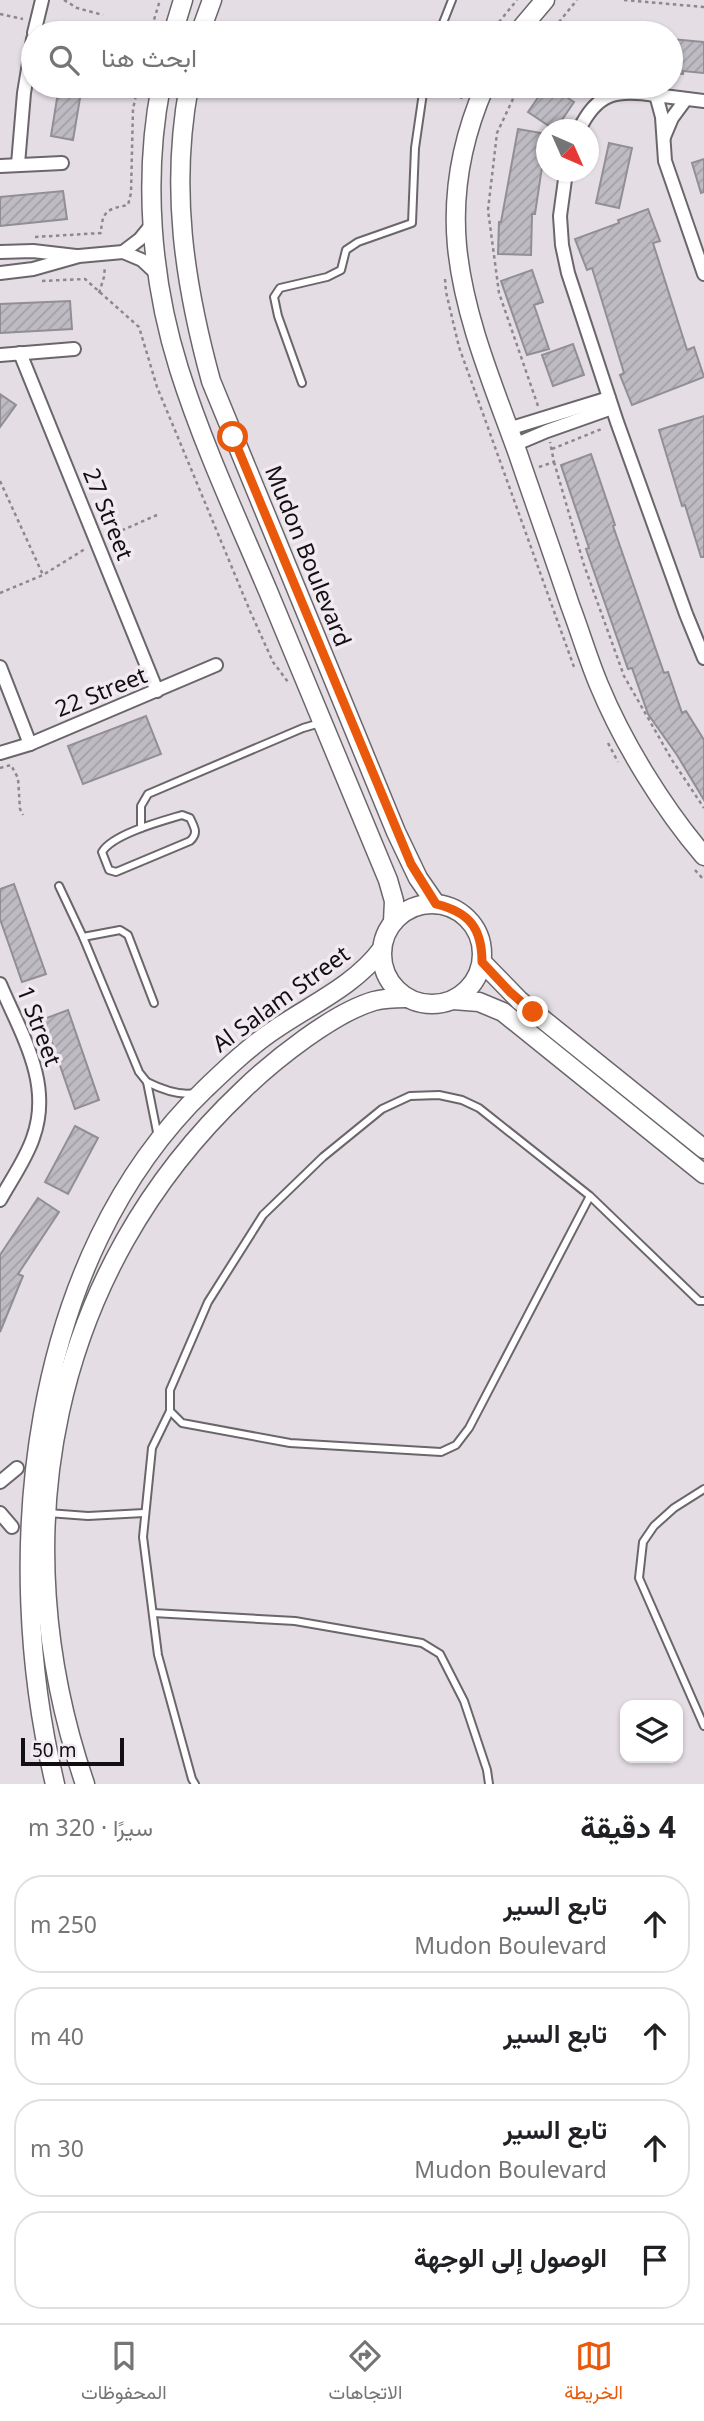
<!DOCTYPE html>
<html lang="ar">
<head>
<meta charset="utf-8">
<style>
	:root { --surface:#fff; --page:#f2f2f2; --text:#202124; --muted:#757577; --line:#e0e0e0; --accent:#ea580c }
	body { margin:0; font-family:"Noto Sans",Vazirmatn,sans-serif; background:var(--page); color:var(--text); direction:rtl }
	.controls { position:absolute; right:21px; bottom:21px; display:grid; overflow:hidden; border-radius:14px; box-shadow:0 2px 5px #0004 }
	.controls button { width:63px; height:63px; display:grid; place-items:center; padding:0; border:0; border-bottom:2px solid var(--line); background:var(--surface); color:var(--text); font:35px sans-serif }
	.compass { position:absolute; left:536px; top:119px; width:63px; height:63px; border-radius:50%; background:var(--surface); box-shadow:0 2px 5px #0004; rotate:135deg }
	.scale { position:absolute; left:21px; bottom:18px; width:103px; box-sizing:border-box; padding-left:7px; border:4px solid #110f11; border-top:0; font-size:19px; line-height:24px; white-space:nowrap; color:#110f11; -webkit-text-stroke:5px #f1ebf1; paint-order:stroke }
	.stop { position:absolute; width:21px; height:21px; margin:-16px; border:5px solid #ea580c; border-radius:50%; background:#fff }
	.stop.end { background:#ea580c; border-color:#fff; box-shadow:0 2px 7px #0008 }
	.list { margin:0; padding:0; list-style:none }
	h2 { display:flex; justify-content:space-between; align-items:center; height:91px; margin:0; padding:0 28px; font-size:30px }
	h2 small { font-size:23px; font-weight:400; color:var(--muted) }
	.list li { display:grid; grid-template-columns:46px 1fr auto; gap:21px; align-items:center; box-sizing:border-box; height:98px; margin:0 14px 14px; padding:0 14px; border:2px solid var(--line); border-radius:28px }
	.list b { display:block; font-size:26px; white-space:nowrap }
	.list p { margin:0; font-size:23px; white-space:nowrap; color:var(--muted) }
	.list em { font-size:23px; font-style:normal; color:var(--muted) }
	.icon { flex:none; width:38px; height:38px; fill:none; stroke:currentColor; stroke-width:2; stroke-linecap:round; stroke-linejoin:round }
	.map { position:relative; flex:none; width:704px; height:1784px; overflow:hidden; direction:ltr }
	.search { position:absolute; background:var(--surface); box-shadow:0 2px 5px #0004; left:21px; right:21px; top:21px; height:77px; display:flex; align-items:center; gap:18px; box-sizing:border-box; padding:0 24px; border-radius:38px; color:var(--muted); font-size:26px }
	.sheet { height:539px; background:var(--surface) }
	nav { display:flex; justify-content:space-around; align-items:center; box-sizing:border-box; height:98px; border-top:2px solid var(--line); background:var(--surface); font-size:19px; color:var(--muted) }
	nav a { display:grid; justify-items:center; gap:4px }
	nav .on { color:var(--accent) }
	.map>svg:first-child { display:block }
	.building { fill:url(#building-hatch); stroke:#918e95; stroke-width:2 }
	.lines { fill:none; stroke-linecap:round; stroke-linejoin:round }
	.lane-casing { stroke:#6b666b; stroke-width:10 }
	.street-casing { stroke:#6b666b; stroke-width:16 }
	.secondary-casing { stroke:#6b666b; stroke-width:21 }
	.path { stroke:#8d888d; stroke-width:2.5; stroke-dasharray:3.5 3.5; stroke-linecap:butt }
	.lane { stroke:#fff; stroke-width:6 }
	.street { stroke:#fff; stroke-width:12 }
	.secondary { stroke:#fff; stroke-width:18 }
	.route { stroke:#ea580c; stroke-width:9 }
	.labels { text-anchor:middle; stroke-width:7; stroke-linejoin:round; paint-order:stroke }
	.street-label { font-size:23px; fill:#110f11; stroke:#f1ebf1 }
</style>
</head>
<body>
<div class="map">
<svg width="704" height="1784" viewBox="0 0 704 1784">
	<defs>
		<pattern id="building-hatch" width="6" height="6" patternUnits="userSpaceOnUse" patternTransform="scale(1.75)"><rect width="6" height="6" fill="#bebbc3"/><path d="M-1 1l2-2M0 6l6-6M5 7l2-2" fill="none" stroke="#a2a0a6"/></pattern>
	</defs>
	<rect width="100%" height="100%" fill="#e4dee4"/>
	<g class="building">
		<polygon points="671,39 704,42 704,73 683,71 683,74 671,73"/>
		<polygon points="59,86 82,86 73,140 51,136"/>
		<polygon points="546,86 574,86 562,94 574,102 555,130 528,112"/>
		<polygon points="518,129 547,134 544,167 542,167 535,214 532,214 531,255 498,254 499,222 501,222"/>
		<polygon points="609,143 632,148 619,208 596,203"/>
		<polygon points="704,159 704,192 701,193 692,163"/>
		<polygon points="63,191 67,219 0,226 0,197"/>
		<polygon points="648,209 660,241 653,243 687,350 694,347 704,377 632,405 620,375 624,373 592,268 587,270 575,239 619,223 618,220"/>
		<polygon points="532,270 543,302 534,305 549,349 527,355 501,281"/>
		<polygon points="70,301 72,329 0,333 0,304"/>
		<polygon points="573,344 584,375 553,386 542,355"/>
		<polygon points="0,394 16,405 0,427"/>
		<polygon points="704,416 704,557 701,557 685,505 682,506 659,430"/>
		<polygon points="591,454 615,525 613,526 664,673 668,672 682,713 686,711 704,740 704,800 677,755 648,714 632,668 628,669 586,549 589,548 561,465"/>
		<polygon points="146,716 161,754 83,784 68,746"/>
		<polygon points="14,884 46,974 22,982 0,919 0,889"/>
		<polygon points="68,1010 99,1100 75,1109 44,1019"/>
		<polygon points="75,1126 98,1138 68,1194 45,1182"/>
		<polygon points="38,1198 59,1212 18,1274 23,1276 0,1332 0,1255"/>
	</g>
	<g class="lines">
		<g class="lane-casing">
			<g id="lane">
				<polyline points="439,33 452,0"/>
				<polyline points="302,383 278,316 274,297 280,288 327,277 341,270 346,250 358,242 412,223 415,148 424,86"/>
				<path d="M182 815 190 818C194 827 199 833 190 841L116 872 109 870 102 852C113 834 162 821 182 815Z"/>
				<polyline points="141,828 141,806 148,794 303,728 320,723"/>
				<polyline points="59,886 83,937 139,1072 147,1082 158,1137"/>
				<polyline points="83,937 120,930 128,935 154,1003"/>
				<path d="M147 1082C161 1089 179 1096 195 1093"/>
				<polyline points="590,1196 469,1428 456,1445 441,1452 290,1443 182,1423 170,1411 170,1390 208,1302 263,1215 323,1157 382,1109 410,1096 439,1095 462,1100 479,1108 590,1196 699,1301 704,1301"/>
				<polyline points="170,1411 152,1448 143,1537 158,1655 192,1779 195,1784"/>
				<polyline points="704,1489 674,1508 654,1526 643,1542 639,1578 704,1726"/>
				<polyline points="48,1513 88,1516 144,1513"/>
				<polyline points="153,1613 295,1621 422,1643 440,1654 464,1701 487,1770 489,1784"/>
			</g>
		</g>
		<g class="street-casing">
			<g id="street">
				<polyline points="34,33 42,0"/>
				<polyline points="656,95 662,117 665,161 704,274"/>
				<path d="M579 130C597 92 617 89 655 95 671 97 688 99 704 101"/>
				<polyline points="664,137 672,118 686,99"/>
				<polyline points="18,164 24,93 33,39"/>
				<polyline points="0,166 62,163"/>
				<polyline points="566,172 560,216 562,245 568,273 617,422 686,614 704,658"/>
				<polyline points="0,252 33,251 76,256"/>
				<polyline points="123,252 140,239 153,223"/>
				<polyline points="0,273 33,269 79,256 123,252 142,260 157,274"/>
				<polyline points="20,353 157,691"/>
				<polyline points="0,355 74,349"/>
				<polyline points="508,429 609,398"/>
				<polyline points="514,445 547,431 612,408"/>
				<polyline points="0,667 30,744"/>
				<polyline points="0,753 30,744 216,665"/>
				<path d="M0 984C21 1034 53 1083 33 1138 26 1159 11 1180 0 1200"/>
				<polyline points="0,1482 17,1468"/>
				<polyline points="0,1513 12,1527"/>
			</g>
		</g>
		<g class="secondary-casing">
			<g id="secondary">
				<polyline points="173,33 183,0"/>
				<polyline points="200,33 212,0"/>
				<polyline points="517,33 545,0"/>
				<path d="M161 86C143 178 151 280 179 369 203 445 237 518 268 591 308 687 348 784 388 880L394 901 393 922"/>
				<path d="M189 86C170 188 184 282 211 381L396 832 418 878 436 904"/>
				<path d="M485 86C463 136 452 191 457 246 464 318 494 387 518 454 535 504 553 554 570 605 580 631 588 659 599 685 623 743 663 808 704 856"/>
				<circle cx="432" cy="954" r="50"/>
				<polyline points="482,962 520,1001 704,1149"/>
				<polyline points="453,1000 479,1002 503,1012 704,1174"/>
				<path d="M55 1784C0 1556 28 1259 205 1089 227 1068 251 1045 277 1028 314 1003 355 985 382 949"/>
				<path d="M85 1784C0 1536 50 1272 243 1090 274 1060 333 1013 374 1001 385 998 395 998 406 998"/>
			</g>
		</g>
		<g class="path">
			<polyline points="64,0 77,8 103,15"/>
			<polyline points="624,0 704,7"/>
			<polyline points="0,14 23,19"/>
			<polyline points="150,33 160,0"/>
			<polyline points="490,33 517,0"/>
			<polyline points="550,33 577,0"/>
			<polyline points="519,86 497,133 488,210 499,293 538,406"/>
			<polyline points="461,99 465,86"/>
			<path d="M35 237 101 233C102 211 107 209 128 205L131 193 133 109 138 86"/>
			<polyline points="445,279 446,292 459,347 574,667"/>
			<polyline points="42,281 85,279 139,327 157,387 250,611 273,662 288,682"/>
			<polyline points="99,293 104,277 105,266"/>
			<polyline points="552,449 604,428"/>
			<polyline points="554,462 584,565 624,676 672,760 704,808"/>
			<polyline points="539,467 554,462 550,442"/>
			<polyline points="0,481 43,575"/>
			<polyline points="109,536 157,515"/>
			<polyline points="0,593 43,575 85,549"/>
			<polyline points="608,743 618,762"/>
			<polyline points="0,768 11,765 18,778 20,809 23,815"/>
			<polyline points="695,870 704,880"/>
		</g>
		<use href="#lane" class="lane"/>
		<use href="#street" class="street"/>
		<use href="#secondary" class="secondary"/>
	</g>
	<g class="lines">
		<path class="route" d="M233 437 411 864 436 904C469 912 482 928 482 962L510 992 533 1012"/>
	</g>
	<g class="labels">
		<g class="street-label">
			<text transform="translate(108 514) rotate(68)" y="8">27 Street</text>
			<text transform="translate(308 556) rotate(68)" y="8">Mudon Boulevard</text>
			<text transform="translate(101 692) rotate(-22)" y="8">22 Street</text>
			<text transform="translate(281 999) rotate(-36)" y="8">Al Salam Street</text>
			<text transform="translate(39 1026) rotate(69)" y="8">1 Street</text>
		</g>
	</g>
</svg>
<div class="controls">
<button><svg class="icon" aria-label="layers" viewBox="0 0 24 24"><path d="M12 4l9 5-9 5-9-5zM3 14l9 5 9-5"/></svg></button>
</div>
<svg class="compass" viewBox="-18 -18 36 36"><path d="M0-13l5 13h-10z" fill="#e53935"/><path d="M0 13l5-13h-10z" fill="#757577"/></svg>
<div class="scale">50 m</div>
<div class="stop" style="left:233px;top:437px"></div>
<div class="stop end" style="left:533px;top:1012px"></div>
<div class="search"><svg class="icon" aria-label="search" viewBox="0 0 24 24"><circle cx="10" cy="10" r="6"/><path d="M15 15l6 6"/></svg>ابحث هنا</div>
</div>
<section class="sheet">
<h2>4 دقيقة<small>سيرًا · 320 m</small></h2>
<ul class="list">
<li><svg class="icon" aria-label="ahead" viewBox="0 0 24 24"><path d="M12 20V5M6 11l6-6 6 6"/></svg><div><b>تابع السير</b><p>Mudon Boulevard</p></div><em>250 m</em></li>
<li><svg class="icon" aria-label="ahead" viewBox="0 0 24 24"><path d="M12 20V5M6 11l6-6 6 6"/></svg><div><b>تابع السير</b></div><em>40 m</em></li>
<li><svg class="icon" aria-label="ahead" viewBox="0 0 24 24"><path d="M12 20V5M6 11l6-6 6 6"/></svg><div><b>تابع السير</b><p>Mudon Boulevard</p></div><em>30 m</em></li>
<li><svg class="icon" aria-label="arrive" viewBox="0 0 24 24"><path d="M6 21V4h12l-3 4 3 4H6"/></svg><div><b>الوصول إلى الوجهة</b></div></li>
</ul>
</section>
<nav>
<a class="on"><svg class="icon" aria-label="map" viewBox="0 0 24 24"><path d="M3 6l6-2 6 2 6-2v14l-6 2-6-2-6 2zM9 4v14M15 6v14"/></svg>الخريطة</a>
<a><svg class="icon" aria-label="directions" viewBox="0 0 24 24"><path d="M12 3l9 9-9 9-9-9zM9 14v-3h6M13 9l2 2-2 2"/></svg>الاتجاهات</a>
<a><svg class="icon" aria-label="saved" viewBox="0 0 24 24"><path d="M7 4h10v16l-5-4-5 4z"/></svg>المحفوظات</a>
</nav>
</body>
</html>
